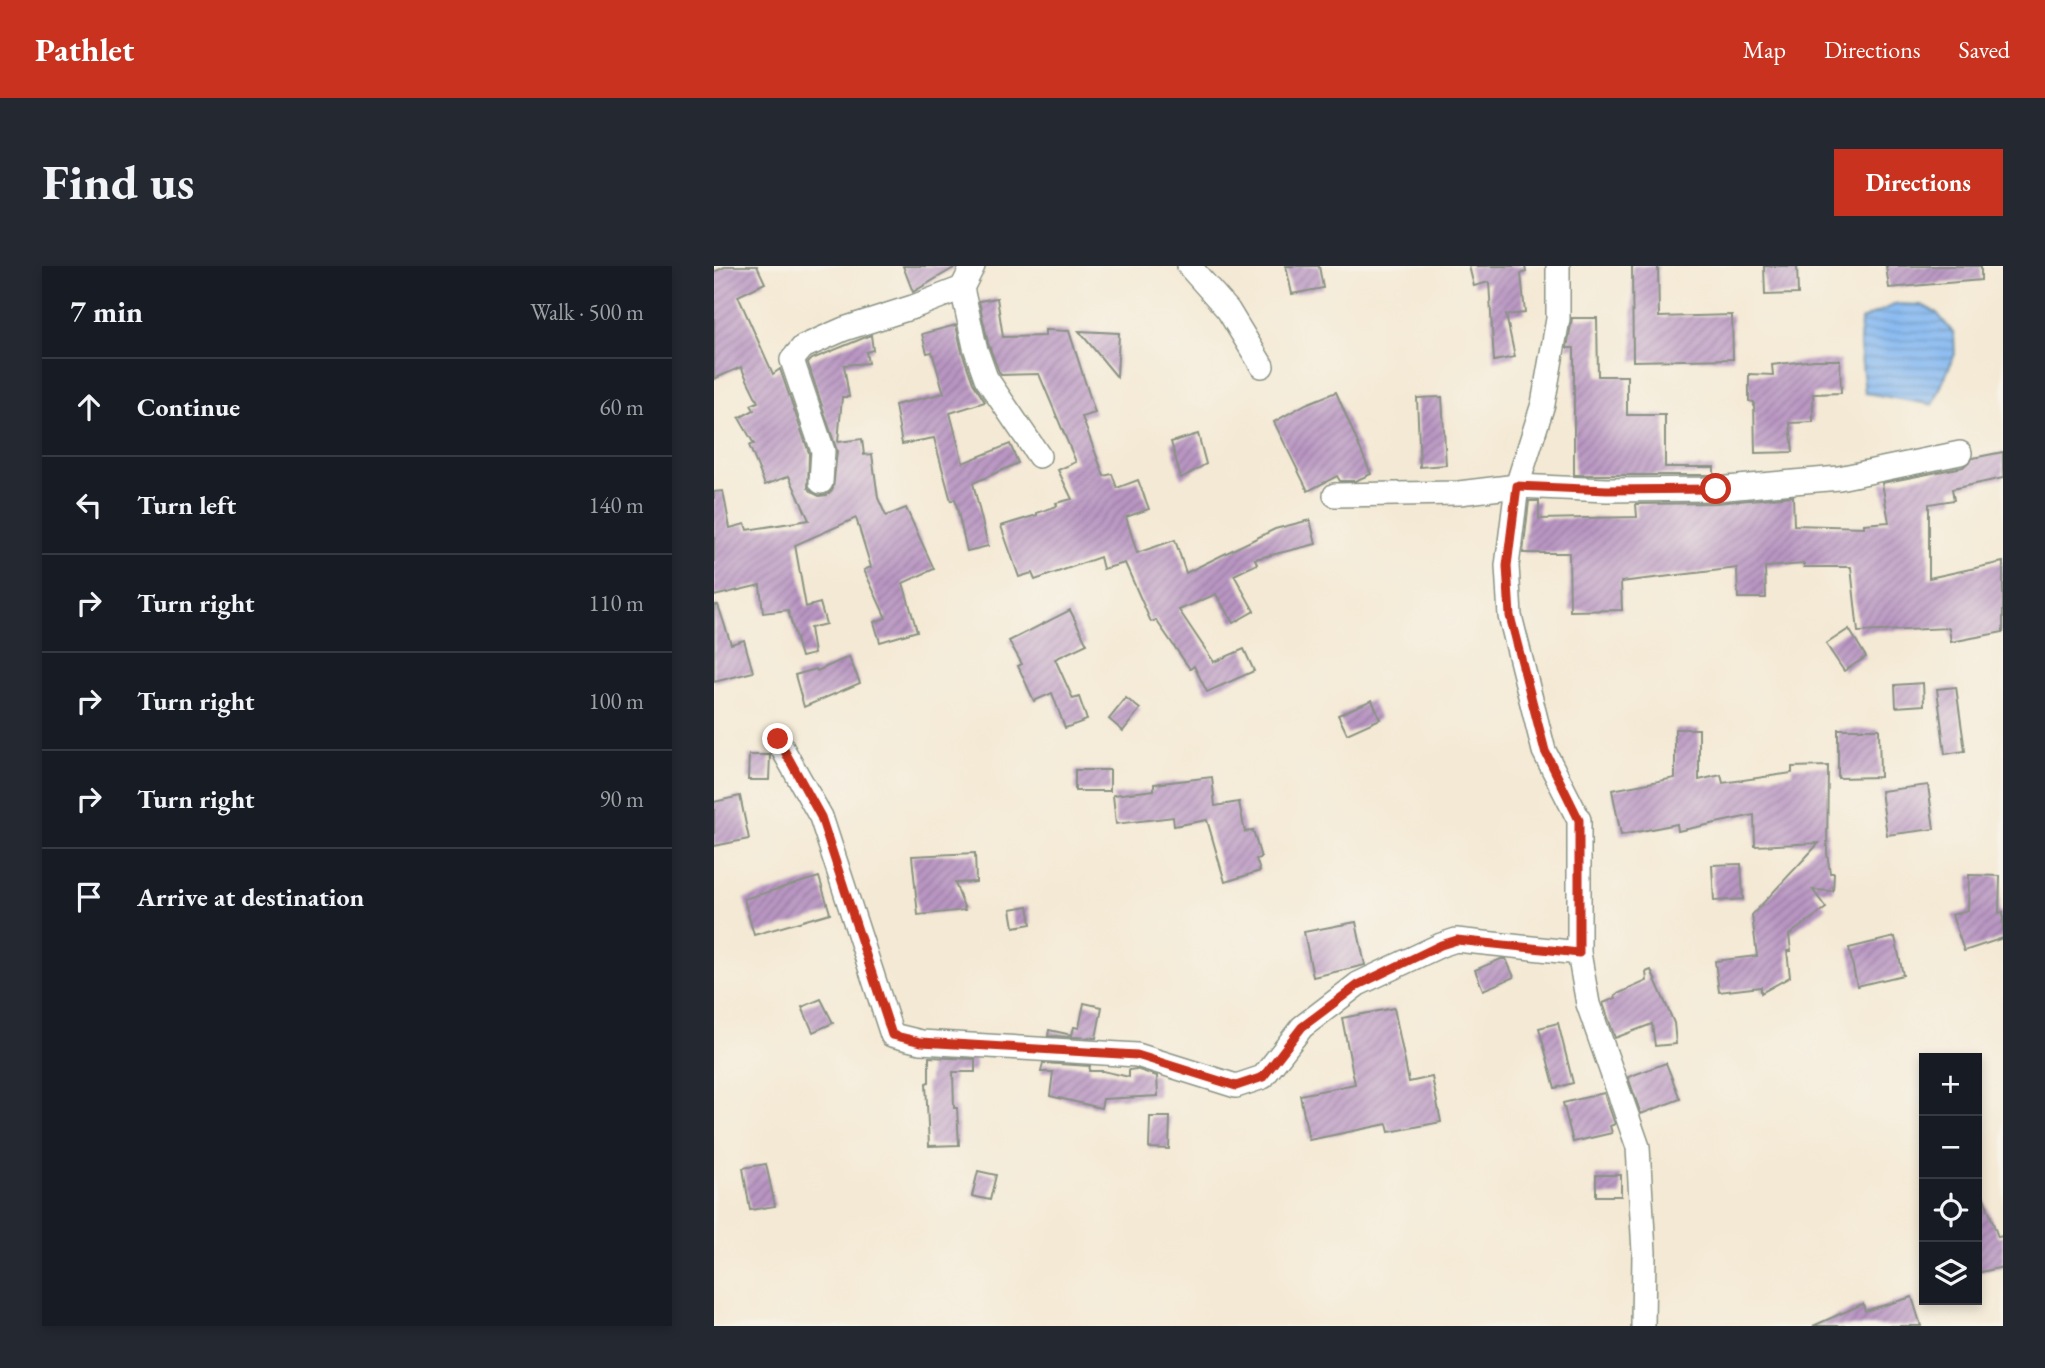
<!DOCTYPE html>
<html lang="en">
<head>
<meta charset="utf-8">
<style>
	:root { --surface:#171b24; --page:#242831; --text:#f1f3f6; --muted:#9ea1a6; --line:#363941; --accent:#c8321e }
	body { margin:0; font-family:"EB Garamond",serif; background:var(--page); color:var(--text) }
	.controls { position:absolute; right:21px; bottom:21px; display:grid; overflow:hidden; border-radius:0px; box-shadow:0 4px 10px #0003 }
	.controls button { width:63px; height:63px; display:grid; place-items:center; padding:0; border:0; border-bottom:2px solid var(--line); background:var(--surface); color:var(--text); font:35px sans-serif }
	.stop { position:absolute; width:21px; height:21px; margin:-16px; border:5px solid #c8321e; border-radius:50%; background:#fff }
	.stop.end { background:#c8321e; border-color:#fff; box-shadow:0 2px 7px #0008 }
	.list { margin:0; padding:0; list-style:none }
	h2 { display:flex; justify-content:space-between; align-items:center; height:91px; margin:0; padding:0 28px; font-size:30px }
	h2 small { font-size:23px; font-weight:400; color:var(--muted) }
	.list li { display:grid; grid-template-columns:46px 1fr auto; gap:21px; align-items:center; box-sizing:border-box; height:98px; padding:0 28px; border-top:2px solid var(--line) }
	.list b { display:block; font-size:26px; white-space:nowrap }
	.list em { font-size:23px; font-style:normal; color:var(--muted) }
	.icon { flex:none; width:38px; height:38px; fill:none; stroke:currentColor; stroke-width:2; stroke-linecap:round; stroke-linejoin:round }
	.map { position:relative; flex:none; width:1289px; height:1060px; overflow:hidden; border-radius:0px }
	header { display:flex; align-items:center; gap:42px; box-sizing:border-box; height:98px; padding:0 35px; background:var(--accent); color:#fff }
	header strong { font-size:33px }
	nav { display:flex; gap:38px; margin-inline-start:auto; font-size:24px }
	.intro { display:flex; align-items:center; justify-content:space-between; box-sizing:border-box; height:168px; padding:0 42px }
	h1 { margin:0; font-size:49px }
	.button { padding:18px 32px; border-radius:0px; background:var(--accent); color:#fff; font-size:24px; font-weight:700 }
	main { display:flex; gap:42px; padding:0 42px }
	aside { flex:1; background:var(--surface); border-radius:0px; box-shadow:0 4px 10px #0003 }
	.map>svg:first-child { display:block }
	.water { fill:url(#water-rules); stroke:#527a93; stroke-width:2 }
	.building { fill:url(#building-hatch) }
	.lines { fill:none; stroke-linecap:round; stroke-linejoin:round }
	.minor-casing { stroke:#8a9384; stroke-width:26 }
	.minor { stroke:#fff; stroke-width:23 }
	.route { stroke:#c8321e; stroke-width:9 }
</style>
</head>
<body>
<header>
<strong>Pathlet</strong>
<nav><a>Map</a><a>Directions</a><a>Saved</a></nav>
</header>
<div class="intro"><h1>Find us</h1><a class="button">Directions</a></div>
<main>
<aside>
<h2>7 min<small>Walk · 500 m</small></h2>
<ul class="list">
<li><svg class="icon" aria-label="ahead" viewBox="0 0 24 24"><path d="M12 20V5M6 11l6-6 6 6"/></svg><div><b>Continue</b></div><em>60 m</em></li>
<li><svg class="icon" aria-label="left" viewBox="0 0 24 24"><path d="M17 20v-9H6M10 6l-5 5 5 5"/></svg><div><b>Turn left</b></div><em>140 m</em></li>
<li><svg class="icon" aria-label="right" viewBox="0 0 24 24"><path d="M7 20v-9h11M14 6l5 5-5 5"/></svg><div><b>Turn right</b></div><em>110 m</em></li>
<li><svg class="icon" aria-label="right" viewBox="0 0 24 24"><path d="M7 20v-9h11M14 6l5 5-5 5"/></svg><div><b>Turn right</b></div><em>100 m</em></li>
<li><svg class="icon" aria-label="right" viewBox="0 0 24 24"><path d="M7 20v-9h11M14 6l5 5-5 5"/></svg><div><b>Turn right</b></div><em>90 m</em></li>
<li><svg class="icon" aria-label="arrive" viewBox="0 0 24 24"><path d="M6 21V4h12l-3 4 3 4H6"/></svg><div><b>Arrive at destination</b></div></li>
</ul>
</aside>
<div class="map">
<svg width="1289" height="1060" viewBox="0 0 1289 1060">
	<defs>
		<pattern id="water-rules" width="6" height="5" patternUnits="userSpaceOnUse" patternTransform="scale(1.75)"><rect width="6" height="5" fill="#84b8f2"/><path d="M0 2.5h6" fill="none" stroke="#6b97c5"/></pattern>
		<pattern id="building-hatch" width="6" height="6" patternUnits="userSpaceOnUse" patternTransform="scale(1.75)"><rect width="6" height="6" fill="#b996c3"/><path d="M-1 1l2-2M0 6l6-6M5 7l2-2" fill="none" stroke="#967c9f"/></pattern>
	</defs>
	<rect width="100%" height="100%" fill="#f7f3e8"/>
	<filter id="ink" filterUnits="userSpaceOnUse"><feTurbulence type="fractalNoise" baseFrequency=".0143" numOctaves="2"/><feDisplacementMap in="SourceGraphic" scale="14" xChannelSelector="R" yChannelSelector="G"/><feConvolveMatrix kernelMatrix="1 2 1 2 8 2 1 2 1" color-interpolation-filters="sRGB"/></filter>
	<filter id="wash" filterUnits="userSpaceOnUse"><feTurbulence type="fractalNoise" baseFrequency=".00686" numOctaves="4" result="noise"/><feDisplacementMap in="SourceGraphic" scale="28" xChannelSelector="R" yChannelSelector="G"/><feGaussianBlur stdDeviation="1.57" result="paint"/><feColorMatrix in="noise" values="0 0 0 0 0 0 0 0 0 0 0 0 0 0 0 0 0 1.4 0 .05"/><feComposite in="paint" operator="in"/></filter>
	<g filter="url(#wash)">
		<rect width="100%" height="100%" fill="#f4e9d4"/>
		<polygon class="water" points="1182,38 1208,39 1223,47 1240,68 1241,88 1219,139 1151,127 1146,80 1147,54"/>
		<g id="blocks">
			<g class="building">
				<polygon points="13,0 43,0 51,17 24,30 59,108 66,103 95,187 94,222 99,227 105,230 113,229 119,223 123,185 94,97 98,93 157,69 159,84 152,86 154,97 130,99 135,131 128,131 124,176 148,173 150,189 158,188 164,232 172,250 192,242 220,303 189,317 203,365 166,376 160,356 172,352 150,304 157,301 142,252 81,279 92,341 106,337 112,358 96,362 100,388 87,391 74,344 49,347 46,319 0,330 0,226 9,225 16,262 31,258 33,264 95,254 75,210 51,219 35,179 40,178 25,152 40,144 37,139 44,136 27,101 0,113 0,6"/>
				<polygon points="189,0 243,0 199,26"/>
				<polygon points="572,0 605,0 609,22 578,28"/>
				<polygon points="755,0 811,0 812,6 807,8 811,47 792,49 801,91 780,95 775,16 760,20"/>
				<polygon points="918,0 944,0 945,51 1018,49 1019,93 919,95"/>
				<polygon points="1050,0 1083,0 1084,28 1051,29"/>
				<polygon points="1172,0 1267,0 1267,14 1175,22"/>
				<polygon points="283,32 289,71 331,70 331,64 355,65 381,147 368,151 390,210 398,208 403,222 424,214 435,243 412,251 423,287 461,274 472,307 561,263 596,254 602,278 541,293 543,298 520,309 540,345 519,357 502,328 465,344 500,396 530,383 540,405 493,426 480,400 476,403 442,354 437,356 411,297 389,303 386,291 321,314 318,307 305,311 287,260 323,249 323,247 343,240 342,237 358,233 344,204 362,196 325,108 287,109 285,106 274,77 265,35"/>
				<polygon points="858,52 883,52 884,110 913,110 913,149 951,149 951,201 1000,201 1000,209 860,209 860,82 853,82"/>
				<polygon points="242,59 248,86 259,117 271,136 236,147 249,197 296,178 304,197 259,217 274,280 253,285 241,233 237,235 220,172 188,178 181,139 230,127 218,86 213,87 208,68"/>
				<polygon points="365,65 405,67 403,111"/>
				<polygon points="1100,94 1126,94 1127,127 1099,128 1099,156 1076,157 1079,186 1041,187 1040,136 1035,135 1035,108 1059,109 1058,99"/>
				<polygon points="622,126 657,208 641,215 626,215 623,210 594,225 560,156 592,138"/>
				<polygon points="728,131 732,199 706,201 703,132"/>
				<polygon points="484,168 492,198 467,212 457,176"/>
				<polygon points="1289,186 1289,212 1238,223 1240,234 1215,238 1215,312 1289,296 1289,366 1237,376 1235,362 1144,366 1137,301 1090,301 1090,298 1051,301 1052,332 1024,332 1023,302 907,316 908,344 856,345 855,287 809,287 815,235 825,235 825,253 923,251 922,238 1002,237 1079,230 1080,259 1150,261 1150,258 1175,256 1168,217 1249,201 1259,192"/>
				<polygon points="0,339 4,339 17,378 30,374 39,406 0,416"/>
				<polygon points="356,344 373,378 341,393 359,433 365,431 373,454 351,462 338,427 320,435 304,400 308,398 295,375"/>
				<polygon points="1135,363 1152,391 1130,405 1112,378"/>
				<polygon points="135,391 146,417 90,441 81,409 102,403 103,405"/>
				<polygon points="1209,417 1210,439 1182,441 1181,419"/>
				<polygon points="1242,421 1251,485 1231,488 1223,423"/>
				<polygon points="412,432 426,443 409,465 395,453"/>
				<polygon points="658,434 666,453 633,468 624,449"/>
				<polygon points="961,463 985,463 985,514 1007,509 1009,517 1078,507 1078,501 1114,500 1113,587 1116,607 1120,607 1119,625 1099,624 1112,642 1075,669 1077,685 1073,685 1076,711 1047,727 1047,721 1005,726 1001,695 1043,690 1038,649 1105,577 1041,580 1040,549 964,565 963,558 907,569 898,524 961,512"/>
				<polygon points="1124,463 1165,463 1166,511 1124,512"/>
				<polygon points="35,489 56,489 55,514 34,514"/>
				<rect x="361" y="504" width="35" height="21"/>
				<polygon points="498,511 501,540 525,536 531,566 539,564 547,592 542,593 546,605 511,616 493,554 460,560 459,551 402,558 399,529 440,524 440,518"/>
				<polygon points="1214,519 1220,563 1173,569 1167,525"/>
				<polygon points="26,530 35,573 0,580 0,536"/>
				<polygon points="261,587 262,616 241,617 251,644 204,649 198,590"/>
				<polygon points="1027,598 1029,633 1000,635 998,599"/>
				<polygon points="1255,609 1286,610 1285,647 1289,646 1289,672 1250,685 1238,649 1254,644"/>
				<polygon points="105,611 116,647 40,669 30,633"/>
				<polygon points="314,640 317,658 300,661 297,643"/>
				<polygon points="642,656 651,699 599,711 590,666"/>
				<polygon points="1181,671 1189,709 1143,720 1135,682"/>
				<polygon points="787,693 792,693 800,711 769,724 761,704"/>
				<polygon points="937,704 960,757 962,778 941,780 938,758 901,772 889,737 902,732 901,729 933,715 932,706"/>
				<polygon points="107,733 119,757 99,766 88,741"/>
				<polygon points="370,737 388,741 382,772 334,770 335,764 358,769 360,761 365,762"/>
				<polygon points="680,742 695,816 718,811 727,856 675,866 673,858 595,874 586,829 641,818 628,752"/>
				<polygon points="844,757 859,817 841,822 825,762"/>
				<polygon points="215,791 261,793 261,806 239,806 240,842 243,842 245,879 215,880 212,817 215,816"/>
				<polygon points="329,797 376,800 375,805 389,805 415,811 415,804 422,803 443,810 444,830 389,833 387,842 336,830 339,806 327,806"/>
				<polygon points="952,797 966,833 927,848 914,811"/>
				<polygon points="890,827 901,858 896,860 898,867 859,876 849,837"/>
				<polygon points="436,851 456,851 455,883 435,882"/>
				<polygon points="52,898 61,940 36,944 29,902"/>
				<polygon points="264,905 282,909 276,934 258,930"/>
				<rect x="882" y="909" width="25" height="21"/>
				<polygon points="1263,918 1265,918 1284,971 1289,970 1289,1001 1263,1007"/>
				<polygon points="1198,1031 1207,1060 1099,1060 1149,1038 1151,1045"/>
			</g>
		</g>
	</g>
	<g filter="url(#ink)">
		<use href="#blocks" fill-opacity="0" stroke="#8a9384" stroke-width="2"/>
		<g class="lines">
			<g class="minor-casing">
				<g id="minor">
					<polyline points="259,0 248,22 261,81 272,112 325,190"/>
					<polyline points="475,0 514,44 548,100"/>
					<polyline points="844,0 844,53 829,138 803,220 793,300 796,350 830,485 865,554 865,687 874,738 924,881 930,986 929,1060"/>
					<polyline points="107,216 109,185 78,94 89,81 130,63 199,41 248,22"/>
					<polyline points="621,229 745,227 803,220 893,224 1002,223 1125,212 1246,187"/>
					<polyline points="63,473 107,551 178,769 207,776 423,789 522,820 549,811 588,761 644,718 727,679 742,674 865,687"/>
				</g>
			</g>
			<use href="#minor" class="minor"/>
		</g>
	</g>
	<g class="lines" filter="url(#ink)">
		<polyline class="route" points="64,473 107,551 178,769 207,776 423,789 522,820 549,811 588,761 644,719 727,679 743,674 865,687 865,554 831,485 796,350 793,300 803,220 893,224 1002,223"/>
	</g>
</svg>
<div class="controls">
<button>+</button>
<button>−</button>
<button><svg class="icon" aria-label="locate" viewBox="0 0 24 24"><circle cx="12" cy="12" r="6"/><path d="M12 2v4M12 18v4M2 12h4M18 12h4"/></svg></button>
<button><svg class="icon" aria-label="layers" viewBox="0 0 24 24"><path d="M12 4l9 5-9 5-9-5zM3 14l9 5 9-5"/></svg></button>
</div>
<div class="stop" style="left:1002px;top:223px"></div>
<div class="stop end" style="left:64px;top:473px"></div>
</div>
</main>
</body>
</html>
